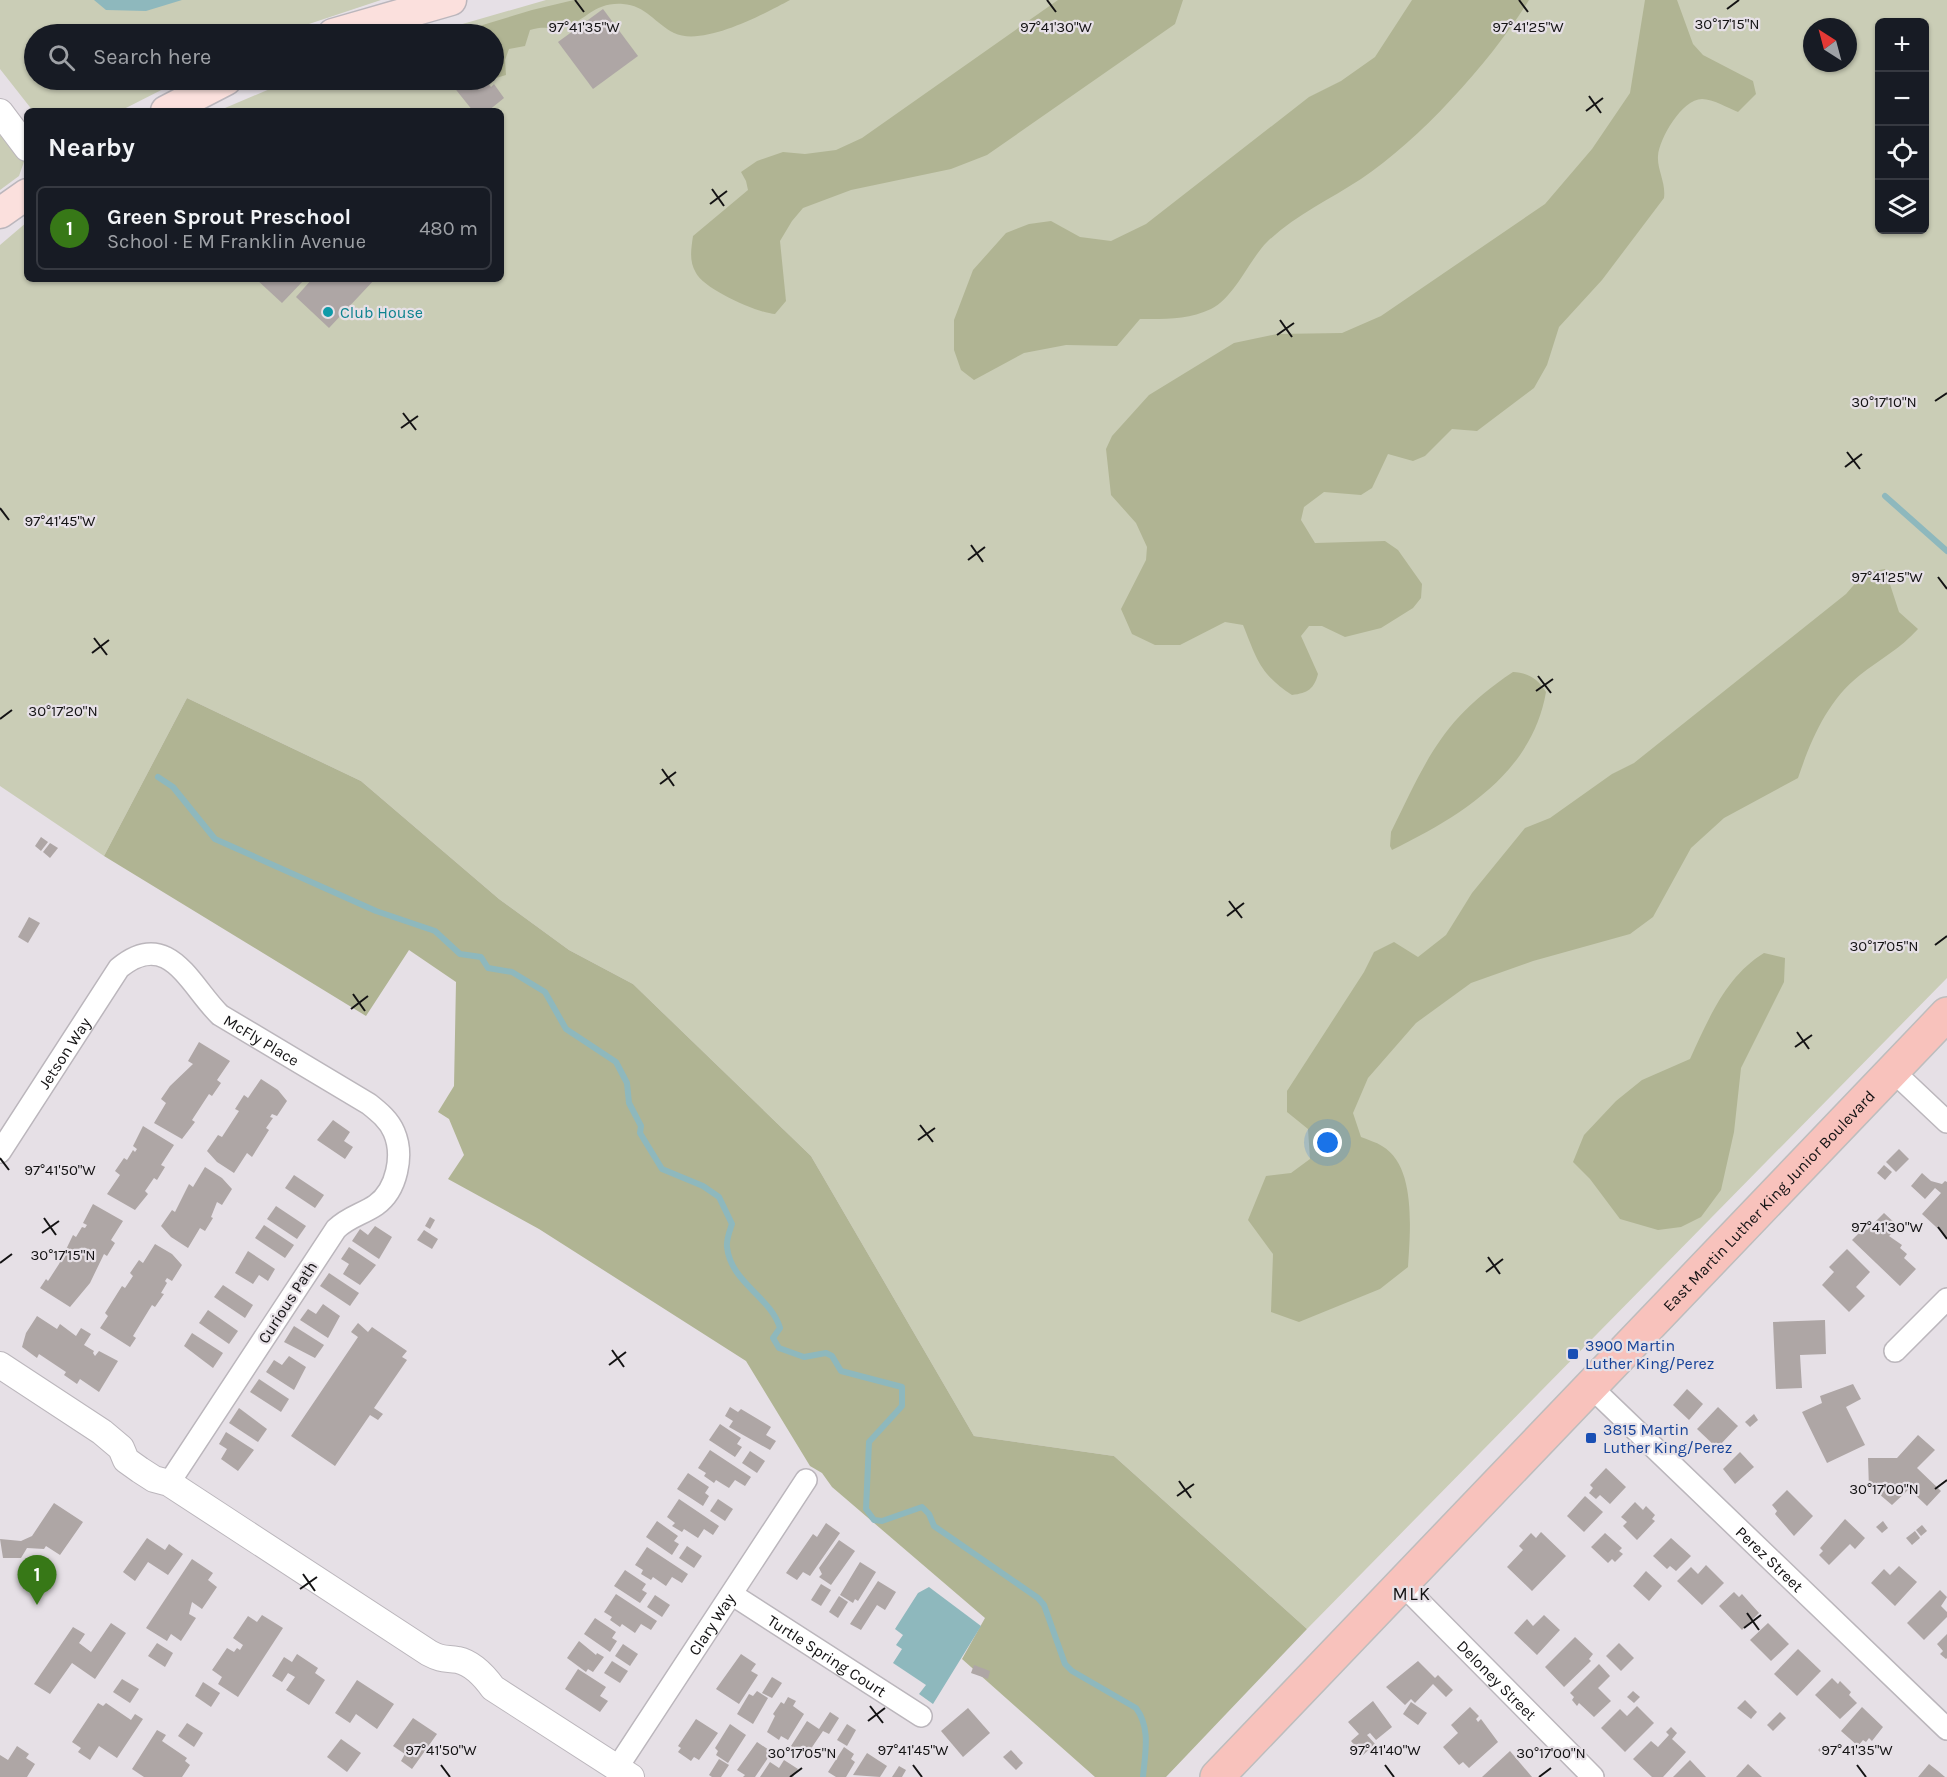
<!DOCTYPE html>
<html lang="en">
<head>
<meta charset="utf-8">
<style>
	:root { --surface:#171b24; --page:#242831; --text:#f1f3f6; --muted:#9ea1a6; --line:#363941; --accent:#377817 }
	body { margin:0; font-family:Karla,sans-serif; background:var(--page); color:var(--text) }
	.controls { position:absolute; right:18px; top:18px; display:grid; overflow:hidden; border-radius:9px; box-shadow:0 2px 4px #0004 }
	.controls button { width:54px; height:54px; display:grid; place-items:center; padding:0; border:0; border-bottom:2px solid var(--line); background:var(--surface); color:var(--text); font:30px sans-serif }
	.compass { position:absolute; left:1803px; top:18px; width:54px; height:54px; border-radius:50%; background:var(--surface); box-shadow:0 2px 4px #0004; rotate:324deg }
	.you { position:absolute; left:1328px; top:1143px; width:21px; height:21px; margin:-15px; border:4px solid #fff; border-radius:50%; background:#1a73e8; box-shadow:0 0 0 9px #1a73e833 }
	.badge { display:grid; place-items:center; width:39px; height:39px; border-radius:50%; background:var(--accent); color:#fff; font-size:20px; font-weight:700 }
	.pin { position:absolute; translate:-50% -50px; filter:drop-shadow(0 2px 3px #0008) }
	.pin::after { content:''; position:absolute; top:32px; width:21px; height:18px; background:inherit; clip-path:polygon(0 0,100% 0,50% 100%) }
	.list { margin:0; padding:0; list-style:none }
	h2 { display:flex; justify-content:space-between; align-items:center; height:78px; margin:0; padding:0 24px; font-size:26px }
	h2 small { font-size:20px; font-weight:400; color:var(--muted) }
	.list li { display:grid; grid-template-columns:39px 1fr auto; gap:18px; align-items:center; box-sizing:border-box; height:84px; margin:0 12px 12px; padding:0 12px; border:2px solid var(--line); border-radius:9px }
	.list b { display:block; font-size:22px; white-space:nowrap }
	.list p { margin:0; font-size:20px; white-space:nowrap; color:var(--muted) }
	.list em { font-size:20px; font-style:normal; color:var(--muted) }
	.icon { flex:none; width:33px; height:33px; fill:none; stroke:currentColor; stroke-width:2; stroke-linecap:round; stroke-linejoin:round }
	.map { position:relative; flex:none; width:1947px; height:1777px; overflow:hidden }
	.search { position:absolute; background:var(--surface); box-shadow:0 2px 4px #0004; left:24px; top:24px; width:480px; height:66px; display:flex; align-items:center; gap:15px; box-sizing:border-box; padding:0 21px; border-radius:33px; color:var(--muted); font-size:22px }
	.panel { position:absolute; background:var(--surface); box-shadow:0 2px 4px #0004; left:24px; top:108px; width:480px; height:174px; border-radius:9px }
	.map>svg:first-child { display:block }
	.green { fill:#cacdb6; fill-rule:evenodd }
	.forest { fill:#b0b493 }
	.water { fill:#8eb8bd }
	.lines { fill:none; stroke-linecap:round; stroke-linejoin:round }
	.stream { stroke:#8eb8bd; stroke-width:6 }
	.building { fill:#aea6a5 }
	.minor-casing { stroke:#bbb6bc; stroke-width:24 }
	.tertiary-casing { stroke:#bbb6bc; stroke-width:28 }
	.secondary-casing { stroke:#bbb6bc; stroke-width:33 }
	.primary-casing { stroke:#bdbdbd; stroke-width:36 }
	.minor { stroke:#fff; stroke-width:21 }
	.tertiary { stroke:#fff; stroke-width:26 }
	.secondary { stroke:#fbe0dd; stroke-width:30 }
	.primary { stroke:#f8c2bc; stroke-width:33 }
	.ticks { fill:none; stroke:#141314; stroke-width:2 }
	.culture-dot { fill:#0f9aa8; stroke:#e6e0e6; stroke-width:2 }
	.transit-dot { fill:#1a4fb4; stroke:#e6e0e6; stroke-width:2 }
	.labels { text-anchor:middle; stroke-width:4.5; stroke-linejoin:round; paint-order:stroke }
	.culture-label { font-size:16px; fill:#0d838f; stroke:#e6e0e6; text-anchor:start }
	.street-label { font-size:16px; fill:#141314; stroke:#e6e0e6 }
	.transit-label { font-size:16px; fill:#164399; stroke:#e6e0e6; text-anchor:start }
	.neighbourhood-label { font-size:18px; letter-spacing:1.5px; fill:#141314; stroke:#e6e0e6 }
	.ticks-label { font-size:15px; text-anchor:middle; fill:#141314; stroke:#e6e0e6; stroke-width:4.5; stroke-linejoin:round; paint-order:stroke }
</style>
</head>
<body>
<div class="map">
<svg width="1947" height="1777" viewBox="0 0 1947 1777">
	<rect width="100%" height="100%" fill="#e6e0e6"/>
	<g class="green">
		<polygon points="0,0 381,0 279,34 34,34 34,80 181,80 120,111 33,111 0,69"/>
		<path d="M546 0H1947V978L1307 1629 1114 1456 974 1436 811 1156 633 984 569 950 499 899 361 781 187 698 104 856 0 786V245L27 222V279H501V111H218L291 80H494V34H428ZM1880 22H1924V230H1880ZM1812 27H1848V63H1812Z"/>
		<polygon points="0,135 25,159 19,176 0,190"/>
	</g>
	<g class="forest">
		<path d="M574 0H790C764 14 703 47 674 33 656 24 645 5 623 4 594 2 587 20 565 27 553 30 544 25 530 30L525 46 509 49 505 60 506 75 496 78 494 34H453L532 10Z"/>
		<path d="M1058 0H1183L1175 24 987 155 951 169 851 190 803 208 792 221 780 241 786 301 775 314C757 313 704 289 696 273 689 261 691 250 693 236L748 190 746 181 741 172 757 161 783 152 805 154 836 150 862 138Z"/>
		<path d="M1412 0H1529C1491 61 1421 139 1361 179 1329 200 1295 215 1267 242 1249 260 1235 297 1211 309 1188 320 1165 319 1140 319L1117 346 1066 345 1024 353 974 380 961 370 954 350V320L973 270 1006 233 1029 224 1051 221 1080 237 1111 241 1146 224 1309 97 1341 81 1375 57Z"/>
		<path d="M1645 0H1677L1693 44 1703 55 1753 81 1756 94 1738 112C1728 108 1713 99 1702 99 1682 99 1659 139 1658 156 1657 170 1666 182 1664 198L1602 280 1559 327 1547 365 1534 388 1477 431 1452 429 1425 456 1413 461 1388 454 1372 488 1361 495 1324 492 1304 507 1301 520 1315 543 1385 541 1398 550 1422 584 1421 598 1413 608 1381 628 1345 637 1322 626H1309L1301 636 1318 674C1314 689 1308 693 1292 695 1259 673 1257 659 1243 625L1225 622 1180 645H1155L1132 634 1121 609 1146 560 1147 547 1136 523 1111 495 1106 449 1112 436 1149 395 1234 343 1277 334 1342 333 1381 316 1545 204 1592 149 1630 93Z"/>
		<path d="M1885 569 1899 612 1918 629C1900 649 1880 659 1860 675 1827 701 1811 740 1798 778L1724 818 1691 848 1653 917 1630 934 1533 961 1471 983 1416 1023 1368 1078 1353 1113 1361 1137C1368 1140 1376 1142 1382 1146 1417 1166 1410 1233 1408 1267L1380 1289 1299 1322 1271 1312 1273 1254 1248 1220 1266 1176 1291 1173 1310 1159 1308 1129 1287 1112V1091L1364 972 1374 952 1394 942 1418 957 1446 935 1472 893 1525 828 1550 818 1612 774 1634 763 1846 594 1864 573Z"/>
		<path d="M1513 672C1529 673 1538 679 1546 692 1532 773 1461 816 1392 850L1390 846 1391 832C1427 759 1442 719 1513 672Z"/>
		<polygon points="187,698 361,781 499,899 569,950 633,984 811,1156 974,1436 1114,1456 1307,1629 1166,1777 1095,1777 962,1659 985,1618 832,1487 822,1473 810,1466 746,1361 539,1229 448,1179 464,1155 449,1119 438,1112 454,1086 456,982 409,950 366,1016 104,856"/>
		<path d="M1764 953 1785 958 1784 982 1741 1068 1734 1132 1721 1190 1701 1217 1681 1227 1658 1230 1620 1219 1590 1179 1573 1162 1584 1135 1616 1101 1642 1080 1690 1059C1708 1020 1726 976 1764 953Z"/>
	</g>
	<g class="water">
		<polygon points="94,0 182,0 146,11 106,10"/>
		<polygon points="929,1587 981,1626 933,1704 919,1694 926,1685 893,1663 902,1649 896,1645 903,1635 895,1629 918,1593"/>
	</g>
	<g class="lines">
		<g class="stream">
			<polyline points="1885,496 1947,551"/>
			<path d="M158 777 173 787 215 839 376 911 435 931 460 954 481 957 488 968 512 972 545 992 566 1029 616 1062 627 1083 629 1103 641 1126 640 1133 662 1169 703 1186 719 1197 732 1224C730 1230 726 1240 727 1247 731 1283 770 1296 780 1328L773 1338 779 1348 804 1357 826 1353 832 1356 841 1371 902 1387V1406L869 1442 866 1509 874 1520 882 1521 922 1507 929 1514 934 1526 1038 1598 1044 1605 1065 1664 1072 1671 1136 1708C1151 1728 1145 1753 1143 1777"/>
		</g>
	</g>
	<g class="building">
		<polygon points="603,9 638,56 593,89 558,42"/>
		<polygon points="461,80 485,80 491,87 494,84 504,98 488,111 473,111 453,86"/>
		<polygon points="256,279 305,279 282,303"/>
		<polygon points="312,279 375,279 329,328 296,297"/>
		<polygon points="41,837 48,842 41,851 35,846"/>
		<polygon points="50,843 58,848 50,858 43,852"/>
		<polygon points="29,917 40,923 28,943 18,937"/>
		<polygon points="199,1042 230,1061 217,1080 221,1083 212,1096 209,1094 192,1120 195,1122 182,1139 154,1123 166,1103 161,1099 170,1086 193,1064 188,1061"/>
		<polygon points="261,1079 278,1090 287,1101 277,1116 272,1114 270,1117 273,1118 266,1128 269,1130 252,1157 247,1153 234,1173 217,1162 207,1151 218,1135 222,1137 239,1111 235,1109 244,1095 248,1098"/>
		<polygon points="333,1120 350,1132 344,1141 353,1147 345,1159 317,1140"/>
		<polygon points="143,1126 174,1145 161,1165 165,1167 157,1180 154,1178 145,1191 148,1194 135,1210 107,1194 120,1175 115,1171 124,1158 127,1160 133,1150 135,1152 137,1149 133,1146"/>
		<polygon points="1899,1149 1909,1159 1896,1172 1886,1162"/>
		<polygon points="1884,1165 1892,1172 1885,1180 1877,1173"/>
		<polygon points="205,1167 222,1178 232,1189 222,1205 217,1202 211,1217 213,1218 205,1231 200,1228 188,1248 171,1237 161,1226 172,1210 175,1212 189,1184 193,1187"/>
		<polygon points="1922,1173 1931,1181 1942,1184 1945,1181 1947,1182 1947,1237 1922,1214 1941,1193 1935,1188 1925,1199 1911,1186"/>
		<polygon points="294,1175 324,1195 315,1208 285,1188"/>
		<polygon points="93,1204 123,1221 111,1240 115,1243 107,1256 104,1254 90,1283 70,1307 40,1288 46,1279 48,1281 59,1264 73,1235 76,1237 82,1227 85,1228 87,1225 83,1223"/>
		<polygon points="276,1206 306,1226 297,1239 267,1219"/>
		<polygon points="1884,1213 1899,1227 1889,1236 1902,1245 1900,1248 1907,1254 1904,1258 1916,1269 1900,1286 1852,1240 1864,1228 1867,1230"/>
		<polygon points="430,1217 435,1220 430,1229 425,1226"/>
		<polygon points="264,1225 294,1245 285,1258 255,1238"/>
		<polygon points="375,1226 392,1237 379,1259 352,1241 360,1229 368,1235"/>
		<polygon points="424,1230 438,1239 432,1249 417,1240"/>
		<polygon points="155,1244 172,1254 182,1265 172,1281 167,1278 165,1281 167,1283 161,1293 164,1294 155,1307 152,1305 133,1336 136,1338 130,1347 100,1328 108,1316 105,1313 122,1286 125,1288 133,1276 130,1273 139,1260 143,1263"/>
		<polygon points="349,1247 376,1265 360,1285 343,1274 349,1264 341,1259"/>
		<polygon points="1847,1249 1870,1272 1856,1287 1865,1296 1849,1312 1822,1285 1834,1272 1829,1267"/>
		<polygon points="248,1251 275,1269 268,1281 259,1275 253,1284 235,1273"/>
		<polygon points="329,1273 359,1293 350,1306 320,1286"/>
		<polygon points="223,1285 253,1305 245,1318 214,1297"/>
		<polygon points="323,1304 340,1316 328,1338 300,1320 308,1309 316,1314"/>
		<polygon points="208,1310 238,1331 229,1344 199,1323"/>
		<polygon points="37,1316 57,1329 60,1324 76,1336 81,1328 91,1334 84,1345 94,1351 93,1353 95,1356 99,1351 118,1361 99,1392 80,1379 77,1384 64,1375 66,1372 39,1354 37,1358 22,1347 26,1333"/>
		<polygon points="1825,1320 1826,1354 1800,1355 1802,1388 1776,1389 1773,1322"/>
		<polygon points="358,1323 368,1332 372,1327 407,1351 402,1357 407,1360 374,1408 383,1414 378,1420 370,1415 335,1466 291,1436 358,1337 351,1332"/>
		<polygon points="294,1326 324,1345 315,1358 284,1342"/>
		<polygon points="192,1333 223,1353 213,1368 184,1346"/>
		<polygon points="289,1356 306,1367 294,1390 266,1372 274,1360 282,1365"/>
		<polygon points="259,1379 289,1399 281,1412 250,1392"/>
		<polygon points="1853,1384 1861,1399 1846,1407 1865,1445 1827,1463 1802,1412 1822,1403 1820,1396"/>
		<polygon points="1687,1389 1703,1404 1689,1420 1673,1405"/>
		<polygon points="730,1407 738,1412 741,1409 771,1427 766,1435 776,1441 770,1450 729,1427 733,1421 725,1416"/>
		<polygon points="1718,1407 1738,1426 1717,1448 1697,1429"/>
		<polygon points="239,1408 267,1429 258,1442 229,1423"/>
		<polygon points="1754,1414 1758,1420 1750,1427 1745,1422"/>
		<polygon points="720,1424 741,1438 737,1444 742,1447 735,1457 709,1440"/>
		<polygon points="226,1432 254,1450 238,1471 221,1459 227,1449 219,1444"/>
		<polygon points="1918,1435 1935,1450 1917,1468 1941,1491 1927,1506 1909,1489 1892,1505 1879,1494 1883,1490 1869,1489 1868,1458 1897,1458"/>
		<polygon points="710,1450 751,1477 745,1486 735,1480 729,1488 716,1480 714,1483 704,1476 706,1473 698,1468"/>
		<polygon points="750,1451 765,1461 757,1473 742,1463"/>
		<polygon points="1740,1452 1754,1467 1735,1484 1723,1469"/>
		<polygon points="1606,1468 1626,1487 1610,1504 1600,1495 1596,1499 1589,1493 1593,1488 1590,1485"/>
		<polygon points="688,1473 709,1487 705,1493 709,1496 703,1506 677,1489"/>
		<polygon points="1787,1490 1813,1516 1794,1536 1775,1514 1777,1511 1772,1505"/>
		<polygon points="1585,1496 1603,1512 1584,1532 1567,1516"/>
		<polygon points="679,1499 719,1526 713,1535 704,1529 698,1538 684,1529 682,1532 672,1526 675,1523 667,1517"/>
		<polygon points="718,1499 733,1509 725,1521 710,1511"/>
		<polygon points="1635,1502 1643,1510 1646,1506 1655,1515 1652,1519 1655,1521 1637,1540 1623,1526 1627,1522 1621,1517"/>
		<polygon points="54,1503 83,1522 60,1555 46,1546 44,1549 27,1548 21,1558 3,1558 0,1539 21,1541 32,1536"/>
		<polygon points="1845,1519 1865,1538 1855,1549 1850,1544 1829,1565 1819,1555 1823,1551 1820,1548"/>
		<polygon points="657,1521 678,1536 674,1541 679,1544 672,1555 646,1537"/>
		<polygon points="1883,1521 1888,1528 1882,1533 1876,1527"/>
		<polygon points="826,1523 840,1533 810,1576 803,1572 797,1580 786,1573 813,1534 817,1537"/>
		<polygon points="1922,1525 1927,1531 1921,1536 1916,1530"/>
		<polygon points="1915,1531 1920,1538 1912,1545 1906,1538"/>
		<polygon points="1541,1532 1566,1556 1532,1591 1507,1567 1523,1550 1519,1546 1531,1533 1536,1538"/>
		<polygon points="1605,1533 1622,1548 1619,1551 1623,1554 1615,1562 1612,1559 1608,1563 1591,1547"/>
		<polygon points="147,1538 165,1550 169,1544 183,1554 168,1575 148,1562 135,1581 123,1572"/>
		<polygon points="1671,1538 1691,1556 1676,1571 1670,1566 1667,1569 1653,1556"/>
		<polygon points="839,1540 855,1551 831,1585 819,1577 822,1574 819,1568"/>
		<polygon points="687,1546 702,1556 694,1568 679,1558"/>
		<polygon points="647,1547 688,1574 682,1583 672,1577 666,1586 653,1577 651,1580 641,1574 643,1570 635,1565"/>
		<polygon points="192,1559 213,1573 208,1580 217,1587 202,1609 192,1602 189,1614 196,1618 181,1641 171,1634 167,1641 146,1628"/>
		<polygon points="860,1562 876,1572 858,1601 855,1599 853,1603 840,1595"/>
		<polygon points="1706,1565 1724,1583 1702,1605 1677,1581 1691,1567 1698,1574"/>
		<polygon points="1899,1566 1917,1582 1895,1606 1871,1583 1884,1569 1890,1575"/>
		<polygon points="625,1570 646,1584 642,1590 647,1593 640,1603 614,1586"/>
		<polygon points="1646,1571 1662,1586 1649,1601 1633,1586"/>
		<polygon points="878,1581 896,1592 885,1610 877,1605 861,1630 850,1624"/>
		<polygon points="821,1584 831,1590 821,1606 811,1600"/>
		<polygon points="1940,1590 1947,1597 1941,1606 1947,1612 1947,1617 1924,1640 1907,1623"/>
		<polygon points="1734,1592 1739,1597 1742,1594 1759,1613 1742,1630 1719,1606"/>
		<polygon points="616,1594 657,1621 651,1630 641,1624 635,1633 622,1624 620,1627 610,1620 612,1617 604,1612"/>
		<polygon points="655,1595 670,1605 662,1617 647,1607"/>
		<polygon points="839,1596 848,1602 838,1618 829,1612"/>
		<polygon points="262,1615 283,1628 238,1697 218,1684 222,1677 212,1670 227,1648 234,1652 237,1648 240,1650 243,1645 233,1638 248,1616 257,1622"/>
		<polygon points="1544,1615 1560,1630 1537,1655 1514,1633 1527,1619 1533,1626"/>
		<polygon points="595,1618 616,1632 612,1638 617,1641 610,1652 584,1634"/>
		<polygon points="111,1623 126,1633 95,1679 72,1663 50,1694 34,1684 73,1627 85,1634 79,1643 91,1652"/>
		<polygon points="1768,1623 1789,1644 1771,1661 1750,1640"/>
		<polygon points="1947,1634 1947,1658 1946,1659 1940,1654 1943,1651 1937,1644"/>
		<polygon points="1575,1637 1593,1654 1589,1659 1591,1661 1564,1687 1545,1667"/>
		<polygon points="579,1641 596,1655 597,1653 604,1657 593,1672 588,1669 586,1672 567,1658"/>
		<polygon points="157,1643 173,1653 165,1667 148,1656"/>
		<polygon points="1619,1643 1634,1658 1621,1671 1606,1656"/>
		<polygon points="623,1644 638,1654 630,1666 615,1656"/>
		<polygon points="1798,1649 1821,1671 1797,1696 1774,1674"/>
		<polygon points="297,1654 318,1668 315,1673 325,1680 309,1705 286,1690 295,1677 288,1673 282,1682 272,1676 284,1657 292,1662"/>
		<polygon points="741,1654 756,1664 751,1671 758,1675 739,1704 716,1689"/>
		<polygon points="612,1661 628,1671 620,1683 604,1673"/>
		<polygon points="1418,1661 1435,1678 1438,1675 1453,1690 1446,1697 1433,1684 1415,1703 1411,1699 1405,1705 1386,1687"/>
		<polygon points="1599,1664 1610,1676 1598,1688 1611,1701 1594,1717 1579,1703 1577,1706 1572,1700 1574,1697 1570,1693"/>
		<polygon points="974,1665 990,1671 988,1679 971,1673"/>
		<polygon points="578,1669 606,1687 600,1696 608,1701 600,1712 565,1689"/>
		<polygon points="772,1677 782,1683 772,1698 762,1693"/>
		<polygon points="1832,1678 1838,1684 1840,1681 1851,1692 1849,1695 1857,1703 1840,1719 1815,1695"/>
		<polygon points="122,1679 139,1689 130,1703 113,1692"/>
		<polygon points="357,1680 394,1704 377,1729 356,1714 350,1723 335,1713"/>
		<polygon points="203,1682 220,1693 211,1707 195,1696"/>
		<polygon points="757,1691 768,1698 753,1724 737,1714 749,1694 753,1696"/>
		<polygon points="1633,1691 1640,1697 1634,1703 1627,1697"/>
		<polygon points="788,1697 796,1701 793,1706 804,1714 788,1740 781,1736 779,1740 767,1732 775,1716 773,1714 781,1702 784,1704"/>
		<polygon points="1745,1700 1757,1712 1751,1719 1737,1708"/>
		<polygon points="1373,1701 1392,1727 1376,1740 1370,1733 1367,1735 1375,1744 1363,1755 1351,1741 1359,1734 1348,1722"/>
		<polygon points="1411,1702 1427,1713 1418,1725 1403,1714"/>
		<polygon points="98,1703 103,1706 106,1703 131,1720 135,1714 143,1719 117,1758 99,1746 90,1760 78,1752 81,1748 72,1742"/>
		<polygon points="1637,1706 1654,1723 1625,1752 1601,1728 1620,1709 1627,1716"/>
		<polygon points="1470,1707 1479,1716 1476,1719 1478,1722 1481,1719 1498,1742 1469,1768 1463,1762 1459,1765 1443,1747 1458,1733 1451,1725"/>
		<polygon points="1862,1707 1883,1727 1872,1741 1869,1738 1866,1742 1863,1740 1858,1746 1841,1731"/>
		<polygon points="968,1708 990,1733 963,1757 941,1731"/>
		<polygon points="830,1712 839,1718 829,1734 823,1731 806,1756 791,1746 807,1721 819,1729"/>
		<polygon points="1780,1712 1786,1718 1773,1731 1767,1725"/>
		<polygon points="413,1718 437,1734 412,1769 401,1761 405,1754 393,1746"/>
		<polygon points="696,1719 718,1733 699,1760 694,1757 691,1761 678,1752 681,1748 678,1746"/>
		<polygon points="187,1723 203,1733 194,1747 178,1736"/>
		<polygon points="730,1724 746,1735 728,1763 716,1755 718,1751 715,1748"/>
		<polygon points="847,1724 856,1730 847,1746 837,1740"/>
		<polygon points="1671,1727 1677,1733 1672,1739 1686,1752 1663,1777 1652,1777 1633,1759 1651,1741 1658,1747 1669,1735 1666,1732"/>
		<polygon points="157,1730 166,1735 162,1741 187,1758 185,1761 190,1765 182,1777 144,1777 132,1769"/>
		<polygon points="341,1739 361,1753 347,1772 327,1757"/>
		<polygon points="757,1742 772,1752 755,1777 743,1777 745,1775 737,1770"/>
		<polygon points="1824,1744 1830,1750 1824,1756 1818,1750"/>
		<polygon points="17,1746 29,1754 26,1758 35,1764 27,1777 0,1777 0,1755 8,1760"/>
		<polygon points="844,1747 854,1754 851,1759 855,1762 846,1777 836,1777 828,1772"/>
		<polygon points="1011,1750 1023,1763 1016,1770 1003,1757"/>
		<polygon points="1510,1751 1532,1777 1482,1777"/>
		<polygon points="867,1753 887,1766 880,1777 853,1775"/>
		<polygon points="719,1759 729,1765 721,1777 712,1777 709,1775"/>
		<polygon points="784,1760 798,1769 793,1777 760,1777 770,1762 779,1768"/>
		<polygon points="1690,1760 1706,1777 1673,1777"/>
		<polygon points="1748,1764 1762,1777 1736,1777"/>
		<polygon points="1929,1764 1938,1771 1945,1777 1918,1777"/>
		<polygon points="899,1766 906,1770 902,1777 892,1777"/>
	</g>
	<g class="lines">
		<g class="minor-casing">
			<g id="minor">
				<polyline points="1894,1072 1947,1122"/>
				<path id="s1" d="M0 1152 119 968C169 927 190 986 220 1015L369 1104C379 1112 389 1120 394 1132 404 1155 397 1190 376 1205 363 1214 348 1217 336 1229L169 1483"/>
				<polyline points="1895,1351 1947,1299"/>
				<path id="s2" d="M1591 1387 1947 1729"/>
				<path id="s3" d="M1402 1584 1593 1777"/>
				<path id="s4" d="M733 1595 921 1716"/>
				<path id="s5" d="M617 1768 806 1480"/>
			</g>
		</g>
		<g class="tertiary-casing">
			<g id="tertiary">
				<polyline points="0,112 27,148"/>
				<path d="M0 1365 102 1432 121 1448 126 1460 140 1470 154 1479 169 1483 429 1653C442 1660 445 1658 458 1660 472 1663 485 1677 493 1688L631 1777"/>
			</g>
		</g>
		<g class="secondary-casing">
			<g id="secondary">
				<polyline points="333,34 451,0"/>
				<polyline points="166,111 226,80"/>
				<polyline points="0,213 27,194"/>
			</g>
		</g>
		<g class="primary-casing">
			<g id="primary">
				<path id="s6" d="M1217 1777 1947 1014"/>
			</g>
		</g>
		<use href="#minor" class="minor"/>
		<use href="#tertiary" class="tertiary"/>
		<use href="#secondary" class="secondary"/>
		<use href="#primary" class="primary"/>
	</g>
	<path class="ticks" d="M575 0 584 12M1047 0 1056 12M1519 0 1528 12M1727 9 1739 0M1589 96 1601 113M1586 111 1603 98M712 189 724 206M710 204 727 191M1280 320 1292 337M1277 335 1294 323M1935 401 1947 393M403 413 416 430M401 428 418 416M1847 452 1860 469M1845 467 1862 454M0 508 9 520M971 545 983 562M968 560 985 547M1938 577 1947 589M94 638 107 655M92 653 109 640M1538 676 1551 693M1536 691 1553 679M0 719 12 710M662 769 674 786M660 784 676 772M1229 901 1242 918M1227 916 1244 903M1935 945 1947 936M353 994 365 1011M351 1009 368 996M1797 1032 1809 1049M1795 1047 1812 1035M920 1125 933 1142M918 1140 935 1128M0 1158 9 1170M44 1218 56 1235M1938 1227 1947 1239M42 1233 59 1221M1488 1257 1500 1274M0 1263 12 1254M1486 1272 1503 1259M612 1350 624 1367M609 1365 626 1352M1179 1481 1191 1498M1935 1489 1947 1480M1177 1496 1194 1484M303 1574 315 1591M300 1589 317 1577M1747 1613 1759 1630M1744 1628 1761 1615M870 1706 883 1723M868 1721 885 1708M441 1765 450 1777M913 1765 922 1777M1385 1765 1394 1777M1857 1765 1866 1777M790 1777 802 1768M1539 1777 1551 1768"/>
	<circle class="culture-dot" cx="328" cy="312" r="6"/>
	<g class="transit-dot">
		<rect x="1567" y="1348" width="12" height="12" rx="3"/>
		<rect x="1585" y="1432" width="12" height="12" rx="3"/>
	</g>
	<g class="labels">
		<g class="culture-label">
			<text x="340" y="318">Club House</text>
		</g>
		<g class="street-label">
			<text dy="6" stroke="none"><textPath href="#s1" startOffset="398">McFly Place</textPath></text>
			<text dy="6" stroke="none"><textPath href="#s1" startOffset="118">Jetson Way</textPath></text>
			<text dy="6" stroke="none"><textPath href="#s6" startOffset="798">East Martin Luther King Junior Boulevard</textPath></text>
			<text transform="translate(287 1302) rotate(-57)" y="6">Curious Path</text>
			<text dy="6" stroke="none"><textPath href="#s2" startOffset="248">Perez Street</textPath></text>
			<text dy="6" stroke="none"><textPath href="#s5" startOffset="172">Clary Way</textPath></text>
			<text dy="6" stroke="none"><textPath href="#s4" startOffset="112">Turtle Spring Court</textPath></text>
			<text dy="6" stroke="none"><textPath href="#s3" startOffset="135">Deloney Street</textPath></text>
		</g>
		<g class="transit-label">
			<text x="1585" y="1351">3900 Martin<tspan x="1585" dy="18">Luther King/Perez</tspan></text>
			<text x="1603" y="1435">3815 Martin<tspan x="1603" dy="18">Luther King/Perez</tspan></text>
		</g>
		<g class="neighbourhood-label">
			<text x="1412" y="1600">MLK</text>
		</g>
	</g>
	<g class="ticks-label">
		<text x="1727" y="29">30°17'15"N</text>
		<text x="584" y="32">97°41'35"W</text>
		<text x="1056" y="32">97°41'30"W</text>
		<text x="1528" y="32">97°41'25"W</text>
		<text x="1884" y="407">30°17'10"N</text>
		<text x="60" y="526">97°41'45"W</text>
		<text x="1887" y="582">97°41'25"W</text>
		<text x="63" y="716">30°17'20"N</text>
		<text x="1884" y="951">30°17'05"N</text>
		<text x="60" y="1175">97°41'50"W</text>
		<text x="1887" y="1232">97°41'30"W</text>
		<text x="63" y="1260">30°17'15"N</text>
		<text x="1884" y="1494">30°17'00"N</text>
		<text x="441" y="1755">97°41'50"W</text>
		<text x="913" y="1755">97°41'45"W</text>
		<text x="1385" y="1755">97°41'40"W</text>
		<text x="1857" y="1755">97°41'35"W</text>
		<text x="802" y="1758">30°17'05"N</text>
		<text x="1551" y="1758">30°17'00"N</text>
	</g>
</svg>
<div class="controls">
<button>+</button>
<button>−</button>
<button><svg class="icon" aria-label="locate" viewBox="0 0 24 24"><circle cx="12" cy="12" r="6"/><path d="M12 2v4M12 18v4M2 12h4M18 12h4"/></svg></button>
<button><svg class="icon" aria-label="layers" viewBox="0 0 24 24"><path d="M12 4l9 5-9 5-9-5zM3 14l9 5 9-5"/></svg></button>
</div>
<svg class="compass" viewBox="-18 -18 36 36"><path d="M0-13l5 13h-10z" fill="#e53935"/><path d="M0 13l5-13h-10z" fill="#9ea1a6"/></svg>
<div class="you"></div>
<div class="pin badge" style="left:37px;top:1605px">1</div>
<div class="search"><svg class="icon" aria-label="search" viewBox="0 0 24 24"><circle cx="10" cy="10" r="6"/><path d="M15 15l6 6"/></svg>Search here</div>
<section class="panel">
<h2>Nearby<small></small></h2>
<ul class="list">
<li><span class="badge">1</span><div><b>Green Sprout Preschool</b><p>School · E M Franklin Avenue</p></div><em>480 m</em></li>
</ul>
</section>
</div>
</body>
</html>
